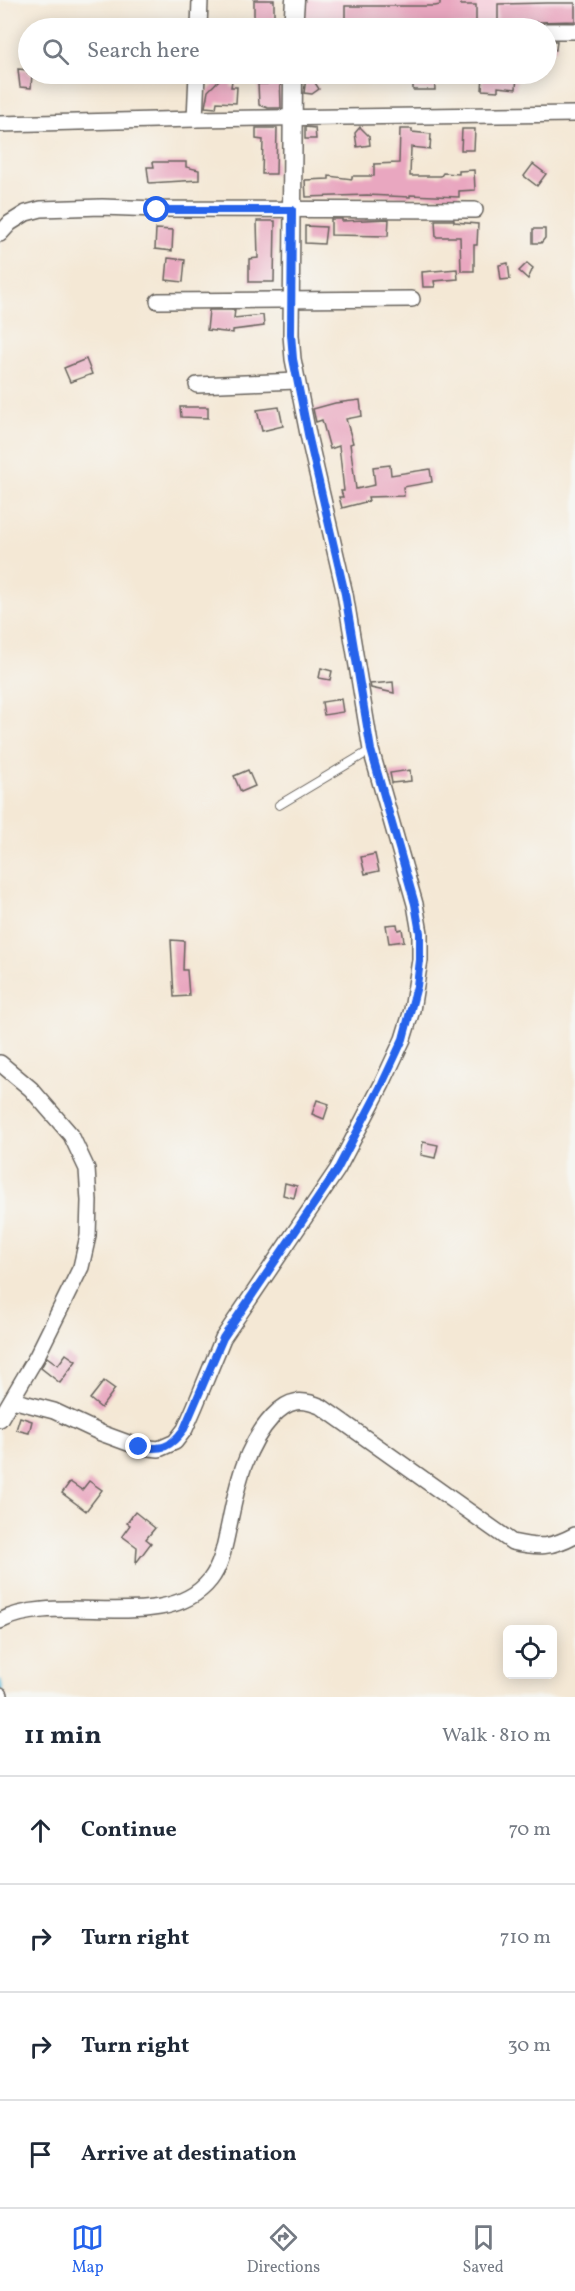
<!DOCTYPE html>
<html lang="en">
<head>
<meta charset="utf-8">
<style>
	:root { --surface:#fff; --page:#f6f6f7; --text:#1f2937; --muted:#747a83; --line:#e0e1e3; --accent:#2563eb }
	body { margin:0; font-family:Vollkorn,serif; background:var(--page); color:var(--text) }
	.controls { position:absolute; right:18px; bottom:18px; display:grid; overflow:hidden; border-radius:9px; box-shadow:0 3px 15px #0003 }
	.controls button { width:54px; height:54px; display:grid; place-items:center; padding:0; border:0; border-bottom:2px solid var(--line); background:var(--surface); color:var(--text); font:30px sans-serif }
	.stop { position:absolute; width:18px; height:18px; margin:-14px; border:4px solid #2563eb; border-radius:50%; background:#fff }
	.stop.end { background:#2563eb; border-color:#fff; box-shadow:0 2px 6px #0008 }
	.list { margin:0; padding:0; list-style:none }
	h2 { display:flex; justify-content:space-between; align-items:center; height:78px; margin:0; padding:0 24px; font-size:26px }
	h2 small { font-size:20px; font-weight:400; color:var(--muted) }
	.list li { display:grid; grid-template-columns:39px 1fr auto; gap:18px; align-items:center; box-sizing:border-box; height:108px; padding:0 24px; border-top:2px solid var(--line) }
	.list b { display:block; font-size:22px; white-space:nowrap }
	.list em { font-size:20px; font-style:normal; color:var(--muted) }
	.icon { flex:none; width:33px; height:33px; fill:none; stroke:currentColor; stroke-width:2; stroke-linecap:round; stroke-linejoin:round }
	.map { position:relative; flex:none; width:575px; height:1697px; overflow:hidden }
	.search { position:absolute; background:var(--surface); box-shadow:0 3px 15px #0003; left:18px; right:18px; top:18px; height:66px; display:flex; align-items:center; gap:15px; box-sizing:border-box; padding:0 21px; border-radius:33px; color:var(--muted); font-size:22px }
	.sheet { height:510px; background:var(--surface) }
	nav { display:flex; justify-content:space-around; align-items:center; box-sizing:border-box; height:84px; border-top:2px solid var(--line); background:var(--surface); font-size:16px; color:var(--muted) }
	nav a { display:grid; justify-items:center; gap:3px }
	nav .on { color:var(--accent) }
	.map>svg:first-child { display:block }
	.built { fill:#f5cfdb }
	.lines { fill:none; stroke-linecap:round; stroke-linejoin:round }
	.stream { stroke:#5dbddb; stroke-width:4 }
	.building { fill:#e9a7c0 }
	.service-casing { stroke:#68635d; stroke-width:10 }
	.minor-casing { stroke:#68635d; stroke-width:18 }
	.tertiary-casing { stroke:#68635d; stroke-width:21 }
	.service { stroke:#fff; stroke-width:8 }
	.minor { stroke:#fff; stroke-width:15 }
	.tertiary { stroke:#fff; stroke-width:18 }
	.route { stroke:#2563eb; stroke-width:8 }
</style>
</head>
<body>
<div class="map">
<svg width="575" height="1697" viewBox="0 0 575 1697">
	<rect width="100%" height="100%" fill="#f6f6f2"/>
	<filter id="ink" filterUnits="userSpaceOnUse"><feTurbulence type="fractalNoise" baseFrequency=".0167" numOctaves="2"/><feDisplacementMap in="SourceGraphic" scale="12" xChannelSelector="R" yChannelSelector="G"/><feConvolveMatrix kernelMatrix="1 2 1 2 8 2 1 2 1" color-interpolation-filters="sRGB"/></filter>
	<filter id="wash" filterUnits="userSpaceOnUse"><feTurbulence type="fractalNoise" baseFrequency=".008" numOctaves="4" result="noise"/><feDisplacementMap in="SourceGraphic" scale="24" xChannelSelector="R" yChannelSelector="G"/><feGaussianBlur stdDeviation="1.35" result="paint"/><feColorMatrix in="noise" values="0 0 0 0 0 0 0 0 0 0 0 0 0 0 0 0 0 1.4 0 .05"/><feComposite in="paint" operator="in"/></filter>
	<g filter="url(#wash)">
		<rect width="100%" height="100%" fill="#f4e8d5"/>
		<polygon class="built" points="302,0 575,0 575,26 301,28"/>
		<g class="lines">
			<polyline class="stream" points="0,1681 2,1692"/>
		</g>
		<g id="blocks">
			<g class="building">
				<polygon points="254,0 274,0 274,18 277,17 277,28 258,28 254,16"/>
				<polygon points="440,0 460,0 461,5 476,5 476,25 345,26 345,6 435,6 440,5"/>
				<polygon points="547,3 575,3 575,21 498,23 498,4"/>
				<polygon points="546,41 557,41 556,50 546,49"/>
				<polygon points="18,69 28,70 28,74 32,74 31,88 20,87"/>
				<polygon points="225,74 233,74 231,87 237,87 236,103 217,102 216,108 205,107 208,91"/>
				<polygon points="267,74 280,74 281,108 268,108 259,105 258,84 267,84"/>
				<polygon points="413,74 434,74 435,90 413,90"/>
				<polygon points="483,74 517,74 516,89 498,87 498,91 482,90"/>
				<polygon points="306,78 314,81 319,89 312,94 304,93"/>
				<polygon points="305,127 315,128 316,139 305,139"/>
				<polygon points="360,127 369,136 370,145 357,147 355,133"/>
				<polygon points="256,128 277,128 276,174 262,174 263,140 256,139"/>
				<polygon points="400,129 412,129 412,132 431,134 430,149 411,147 410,176 441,176 443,173 459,174 459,171 474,170 475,190 459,191 459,197 410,195 410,197 367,195 306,197 305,180 329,179 329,176 352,179 352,176 374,176 374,164 399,163"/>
				<polygon points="462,129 475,129 474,150 461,150"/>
				<polygon points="153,162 186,162 186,167 199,170 199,180 149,183 147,167 154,167"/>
				<polygon points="533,164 546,174 537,186 524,176"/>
				<polygon points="331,219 342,219 342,221 389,219 388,236 331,235"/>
				<polygon points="435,220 454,220 454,222 478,224 477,245 474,245 474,271 461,271 460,237 436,237"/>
				<polygon points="257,221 275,221 274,282 249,282 249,259 258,258"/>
				<polygon points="305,226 326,227 324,244 305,243"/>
				<polygon points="156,229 173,230 172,251 155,249"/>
				<polygon points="533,229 545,229 545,238 541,243 533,243"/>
				<polygon points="168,258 185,260 183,282 166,280"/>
				<polygon points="508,263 510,279 501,280 499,265"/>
				<polygon points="527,263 533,268 528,279 519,271"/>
				<polygon points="457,269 458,279 434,281 435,287 423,287 422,272"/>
				<polygon points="209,310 235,310 234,318 263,315 264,326 233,330 233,333 207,330"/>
				<polygon points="86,359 92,374 70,382 64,368"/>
				<polygon points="360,400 362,416 346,419 353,443 350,444 356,489 375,485 373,467 390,465 391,475 430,469 432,482 403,487 404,496 368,497 369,501 342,508 339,497 343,497 341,491 344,491 339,446 330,449 322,420 316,422 313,409 335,403"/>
				<polygon points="180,407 208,407 208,418 181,417"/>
				<polygon points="279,407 283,426 262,431 257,410"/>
				<polygon points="321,668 332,671 330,680 319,678"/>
				<polygon points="393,682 394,693 371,688 370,684"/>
				<polygon points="341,699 343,712 324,715 322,702"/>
				<polygon points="248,770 255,786 241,792 234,776"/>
				<polygon points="410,770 411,781 392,783 390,773"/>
				<polygon points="375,854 379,871 365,874 361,857"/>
				<polygon points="397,924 398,930 402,929 404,941 389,943 386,925"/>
				<polygon points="171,940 184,941 183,970 187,970 189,996 174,997"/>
				<polygon points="317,1100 329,1104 324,1119 312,1114"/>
				<polygon points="423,1142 438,1145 435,1158 421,1155"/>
				<polygon points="285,1183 297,1186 294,1198 283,1195"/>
				<polygon points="66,1354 76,1361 60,1383 41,1368 47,1357 58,1365"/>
				<polygon points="104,1381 115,1389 101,1408 90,1399"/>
				<polygon points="20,1417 32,1421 29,1433 16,1430"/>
				<polygon points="89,1481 102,1490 86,1511 62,1493 70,1482 82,1490"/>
				<polygon points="135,1512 155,1528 146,1539 151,1543 136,1563 137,1547 122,1536 130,1525 127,1523"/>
			</g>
		</g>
	</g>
	<g filter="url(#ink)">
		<use href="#blocks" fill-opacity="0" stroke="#68635d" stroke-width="1.5"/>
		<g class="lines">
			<g class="service-casing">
				<polyline id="service" points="279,805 371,750"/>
			</g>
			<g class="minor-casing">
				<g id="minor">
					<polyline points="199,28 200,0"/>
					<polyline points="546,31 575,31"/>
					<polyline points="195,119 197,74"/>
					<polyline points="0,124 195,119 575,114"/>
					<polyline points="0,234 10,223 26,213 41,209 102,207 157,209 475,210"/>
					<polyline points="158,301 412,299"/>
					<polyline points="197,385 297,381"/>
					<polyline points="0,1063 31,1089 71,1135 87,1169 89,1201 88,1236 81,1267 37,1356 0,1419"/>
					<polyline points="12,1400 54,1411 101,1433 139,1447 159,1449 175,1442 185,1429 195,1406 223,1338 337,1170 382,1084 403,1039 412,1010 420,960 420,933 415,904 371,750 345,594 309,439 293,359 291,335 292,210"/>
					<path d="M0 1621C58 1590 166 1636 210 1580 222 1565 225 1543 229 1525 237 1485 245 1446 273 1416 289 1399 302 1398 322 1407L512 1542C539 1548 551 1548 575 1535"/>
					<polyline points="0,1695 0,1697"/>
				</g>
			</g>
			<g class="tertiary-casing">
				<g id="tertiary">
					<polyline points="293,28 295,0"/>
					<polyline points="292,210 293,74"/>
				</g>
			</g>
			<use href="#service" class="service"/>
			<use href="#minor" class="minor"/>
			<use href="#tertiary" class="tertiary"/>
		</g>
	</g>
	<g class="lines" filter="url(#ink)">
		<path class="route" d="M139 1447C163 1450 170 1448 184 1429L223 1338 337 1170 382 1084 403 1039 417 986 420 960V933L415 904 371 750 345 594 309 439 293 359 291 334 292 210H157"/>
	</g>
</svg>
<div class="controls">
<button><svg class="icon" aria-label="locate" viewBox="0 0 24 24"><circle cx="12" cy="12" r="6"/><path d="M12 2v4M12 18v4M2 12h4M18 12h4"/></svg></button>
</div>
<div class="stop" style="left:157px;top:210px"></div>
<div class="stop end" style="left:139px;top:1447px"></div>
<div class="search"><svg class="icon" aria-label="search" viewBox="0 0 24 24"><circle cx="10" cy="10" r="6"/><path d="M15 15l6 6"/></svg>Search here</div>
</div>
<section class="sheet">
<h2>11 min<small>Walk · 810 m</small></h2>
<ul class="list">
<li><svg class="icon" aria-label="ahead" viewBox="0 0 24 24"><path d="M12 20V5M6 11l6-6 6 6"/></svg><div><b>Continue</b></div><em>70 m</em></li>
<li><svg class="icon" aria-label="right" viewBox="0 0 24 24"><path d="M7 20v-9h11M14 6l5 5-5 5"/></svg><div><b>Turn right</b></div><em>710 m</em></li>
<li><svg class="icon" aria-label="right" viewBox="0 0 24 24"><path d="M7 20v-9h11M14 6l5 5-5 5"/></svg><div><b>Turn right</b></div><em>30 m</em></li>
<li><svg class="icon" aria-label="arrive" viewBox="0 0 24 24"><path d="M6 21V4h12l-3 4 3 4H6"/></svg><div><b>Arrive at destination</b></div></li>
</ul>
</section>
<nav>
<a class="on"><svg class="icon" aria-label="map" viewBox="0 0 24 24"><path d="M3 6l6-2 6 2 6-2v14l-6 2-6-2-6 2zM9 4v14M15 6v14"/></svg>Map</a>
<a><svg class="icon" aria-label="directions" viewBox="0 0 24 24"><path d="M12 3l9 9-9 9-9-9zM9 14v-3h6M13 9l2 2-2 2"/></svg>Directions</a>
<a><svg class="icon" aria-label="saved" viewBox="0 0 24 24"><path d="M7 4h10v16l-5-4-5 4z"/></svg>Saved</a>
</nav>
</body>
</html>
